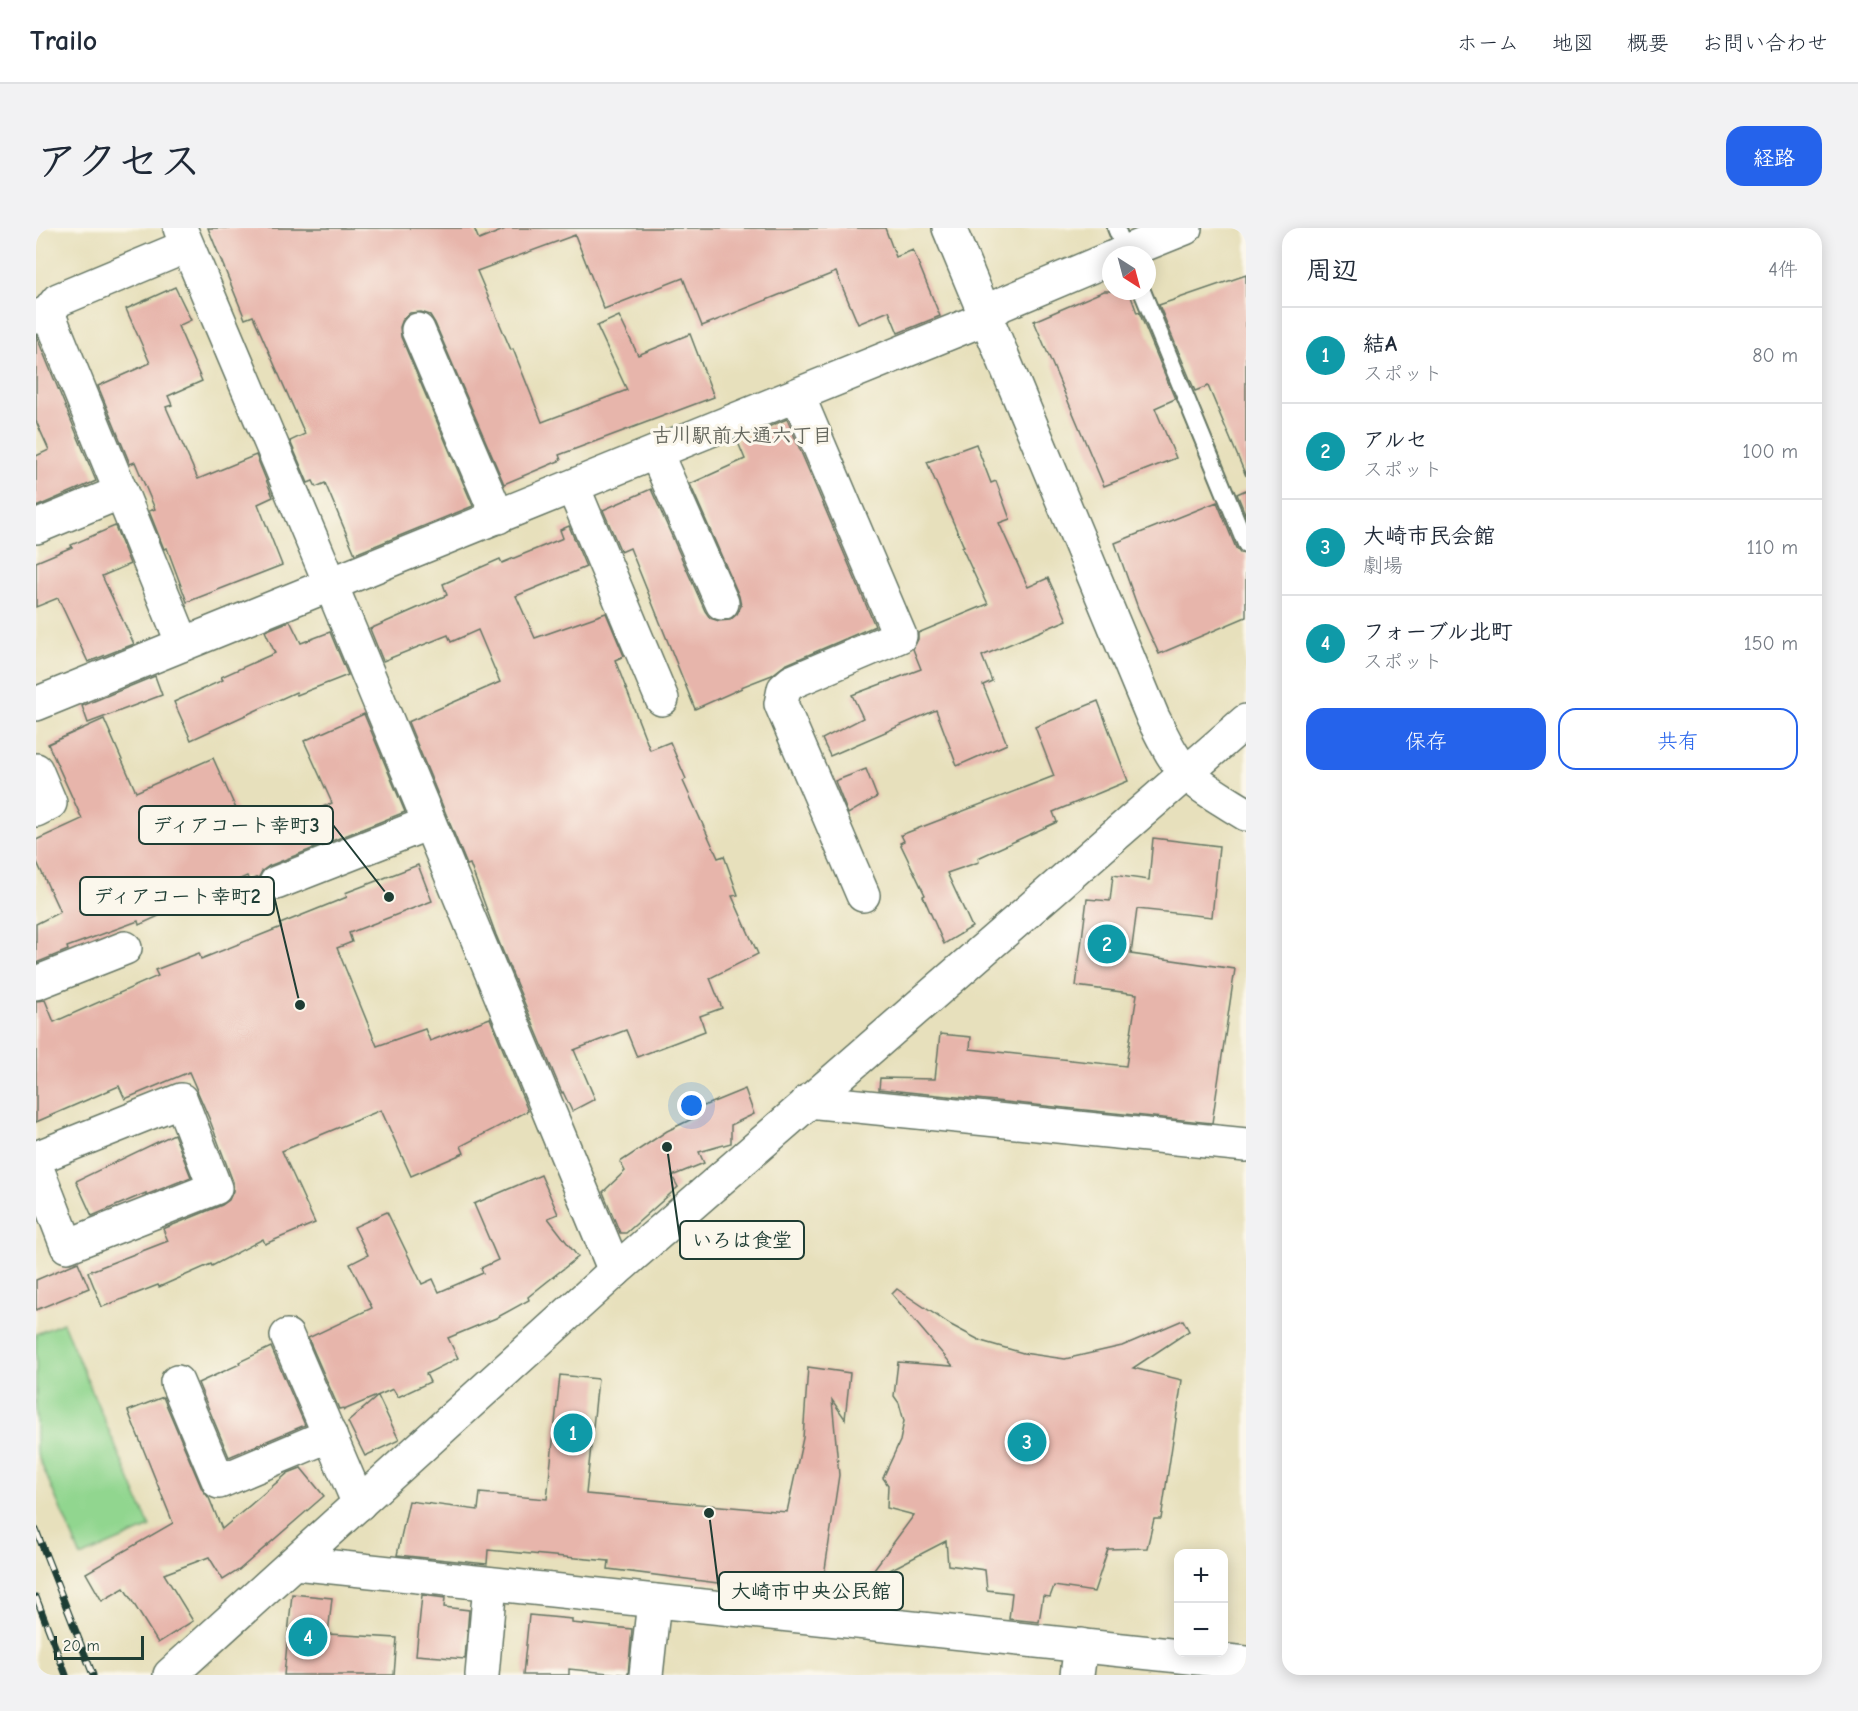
<!DOCTYPE html>
<html lang="ja">
<head>
<meta charset="utf-8">
<style>
	:root { --surface:#fff; --page:#f2f2f3; --text:#1f2937; --muted:#747a83; --line:#e0e1e3; --accent:#2563eb }
	body { margin:0; font-family:"Comic Neue","Klee One",sans-serif; background:var(--page); color:var(--text) }
	.controls { position:absolute; right:18px; bottom:18px; display:grid; overflow:hidden; border-radius:12px; box-shadow:0 3px 15px #0003 }
	.controls button { width:54px; height:54px; display:grid; place-items:center; padding:0; border:0; border-bottom:2px solid var(--line); background:var(--surface); color:var(--text); font:30px sans-serif }
	.compass { position:absolute; left:1066px; top:18px; width:54px; height:54px; border-radius:50%; background:var(--surface); box-shadow:0 3px 15px #0003; rotate:144deg }
	.scale { position:absolute; left:18px; bottom:15px; width:90px; box-sizing:border-box; padding-left:6px; border:3px solid #1f3d34; border-top:0; font-size:16px; line-height:21px; white-space:nowrap; color:#1f3d34; -webkit-text-stroke:4px #fbf7ec; paint-order:stroke }
	.you { position:absolute; left:656px; top:878px; width:21px; height:21px; margin:-15px; border:4px solid #fff; border-radius:50%; background:#1a73e8; box-shadow:0 0 0 9px #1a73e833 }
	.badge { display:grid; place-items:center; width:39px; height:39px; border-radius:50%; background:var(--accent); color:#fff; font-size:20px; font-weight:700 }
	.pin { position:absolute; translate:-50% -50%; border:3px solid #fff; box-shadow:0 2px 6px #0006 }
	.list { margin:0; padding:0; list-style:none }
	h2 { display:flex; justify-content:space-between; align-items:center; height:78px; margin:0; padding:0 24px; font-size:26px }
	h2 small { font-size:20px; font-weight:400; color:var(--muted) }
	.list li { display:grid; grid-template-columns:39px 1fr auto; gap:18px; align-items:center; box-sizing:border-box; height:96px; padding:0 24px; border-top:2px solid var(--line) }
	.list b { display:block; font-size:22px; white-space:nowrap }
	.list p { margin:0; font-size:20px; white-space:nowrap; color:var(--muted) }
	.list em { font-size:20px; font-style:normal; color:var(--muted) }
	.actions { display:flex; gap:12px; padding:18px 24px }
	.actions a { flex:1; padding:14px 0; border:2px solid var(--accent); border-radius:18px; text-align:center; font-size:21px; color:var(--accent) }
	.actions .main { background:var(--accent); color:#fff }
	.map { position:relative; flex:none; width:1210px; height:1447px; overflow:hidden; border-radius:18px }
	header { display:flex; align-items:center; gap:36px; box-sizing:border-box; height:84px; padding:0 30px; background:var(--surface); border-bottom:2px solid var(--line) }
	header strong { font-size:28px }
	nav { display:flex; gap:33px; margin-inline-start:auto; font-size:21px }
	.intro { display:flex; align-items:center; justify-content:space-between; box-sizing:border-box; height:144px; padding:0 36px }
	h1 { margin:0; font-size:42px }
	.button { padding:15px 27px; border-radius:18px; background:var(--accent); color:#fff; font-size:21px; font-weight:700 }
	main { display:flex; gap:36px; padding:0 36px }
	aside { flex:1; background:var(--surface); border-radius:18px; box-shadow:0 3px 15px #0003 }
	.map>svg:first-child { display:block }
	.green { fill:#91d68f; stroke:#588a62; stroke-width:1.5 }
	.building { fill:#e7b5ab }
	.lines { fill:none; stroke-linecap:round; stroke-linejoin:round }
	.service-casing { stroke:#657664; stroke-width:20 }
	.minor-casing { stroke:#657664; stroke-width:36 }
	.tertiary-casing { stroke:#657664; stroke-width:36 }
	.service { stroke:#fff; stroke-width:16 }
	.minor { stroke:#fff; stroke-width:33 }
	.tertiary { stroke:#fff; stroke-width:33 }
	.rail-casing { stroke:#1f3d34; stroke-width:7 }
	.rail { stroke:#fbf7ec; stroke-width:4.5; stroke-dasharray:14; stroke-linecap:butt }
	.labels { text-anchor:middle; stroke-width:6; stroke-linejoin:round; paint-order:stroke }
	.neighbourhood-label { font-size:20px; font-weight:bold; fill:#65675e; stroke:#fbf7ec }
	.leader { fill:none; stroke:#1f3d34; stroke-width:2 }
	.callout-dot { fill:#1f3d34; stroke:#fbf7ec; stroke-width:2 }
	.callout { fill:#fbf7ec; stroke:#1f3d34; stroke-width:2 }
	.callout-label { font-size:20px; text-anchor:middle; font-weight:bold; fill:#1f3d34 }
</style>
</head>
<body>
<header>
<strong>Trailo</strong>
<nav><a>ホーム</a><a>地図</a><a>概要</a><a>お問い合わせ</a></nav>
</header>
<div class="intro"><h1>アクセス</h1><a class="button">経路</a></div>
<main>
<div class="map">
<svg width="1210" height="1447" viewBox="0 0 1210 1447">
	<rect width="100%" height="100%" fill="#fbf7ec"/>
	<filter id="ink" filterUnits="userSpaceOnUse"><feTurbulence type="fractalNoise" baseFrequency=".0167" numOctaves="2"/><feDisplacementMap in="SourceGraphic" scale="12" xChannelSelector="R" yChannelSelector="G"/><feConvolveMatrix kernelMatrix="1 2 1 2 8 2 1 2 1" color-interpolation-filters="sRGB"/></filter>
	<filter id="wash" filterUnits="userSpaceOnUse"><feTurbulence type="fractalNoise" baseFrequency=".008" numOctaves="4" result="noise"/><feDisplacementMap in="SourceGraphic" scale="24" xChannelSelector="R" yChannelSelector="G"/><feGaussianBlur stdDeviation="1.35" result="paint"/><feColorMatrix in="noise" values="0 0 0 0 0 0 0 0 0 0 0 0 0 0 0 0 0 1.4 0 .05"/><feComposite in="paint" operator="in"/></filter>
	<g filter="url(#wash)">
		<rect width="100%" height="100%" fill="#e7e0bc"/>
		<polygon class="green" points="27,1095 114,1299 45,1329 0,1223 0,1106"/>
		<g id="blocks">
			<g class="building">
				<polygon points="172,0 438,0 443,12 472,0 849,0 860,29 877,22 904,88 862,105 853,83 822,96 800,44 666,98 647,50 568,81 539,7 441,43 475,122 477,121 506,194 591,162 561,98 583,88 602,127 654,106 678,169 523,227 525,232 468,256 399,95 394,87 385,84 374,85 367,91 364,99 365,109 437,278 319,326 289,255 280,259 277,253 272,255 254,213 269,206 217,88 209,91"/>
				<polygon points="1210,47 1210,248 1172,158 1159,163 1123,77"/>
				<polygon points="139,59 155,92 142,98 166,153 132,168 136,177 130,179 162,251 220,227 237,269 222,276 246,337 151,374 131,320 128,321 113,283 119,281 99,234 94,236 62,158 114,135 90,81"/>
				<polygon points="1068,63 1093,63 1101,85 1103,84 1139,171 1119,180 1140,230 1068,258 998,93"/>
				<polygon points="0,107 60,253 0,279 0,228 13,222 0,193"/>
				<polygon points="751,191 839,398 749,437 736,447 705,459 706,460 659,481 594,320 585,324 567,282 615,261 669,383 674,390 683,393 694,392 701,386 705,378 703,368 654,256 709,231 701,212"/>
				<polygon points="940,216 955,255 960,253 974,291 963,295 992,359 1012,350 1031,392 946,428 956,453 947,457 971,516 921,538 900,482 794,528 786,511 827,490 816,467 885,441 877,421 882,411 882,405 952,376 926,320 928,319 891,234"/>
				<polygon points="1210,262 1210,288 1201,266"/>
				<polygon points="1181,274 1200,320 1204,325 1210,326 1210,389 1123,426 1102,380 1079,315"/>
				<polygon points="79,298 94,336 66,348 98,416 52,434 22,370 0,379 0,334 36,319 35,317"/>
				<polygon points="533,298 550,339 480,368 499,410 570,385 588,428 579,432 614,522 634,514 650,551 647,553 682,630 688,628 702,667 696,668 722,726 674,750 686,780 664,788 669,803 601,829 590,802 538,822 559,871 536,883 527,864 526,865 460,707 434,636 431,637 372,494 464,454 442,402 415,414 412,407 347,433 334,401 411,367 407,356 464,331 466,335 527,310 524,302"/>
				<polygon points="254,393 265,415 294,404 312,447 261,467 260,464 155,512 138,474 187,452 185,449 239,425 229,403"/>
				<polygon points="119,448 126,467 52,495 46,478"/>
				<polygon points="1062,473 1092,553 1017,584 1021,594 942,630 943,634 911,645 936,699 908,716 887,668 889,667 864,615 868,613 865,607 1018,548 999,499"/>
				<polygon points="328,486 369,584 233,638 226,643 223,649 213,653 211,648 103,697 102,693 31,719 32,722 0,735 0,696 24,684 0,632 0,612 46,591 12,516 68,491 100,564 177,530 211,605 248,589 250,594 296,575 268,513"/>
				<polygon points="830,541 841,569 812,586 799,553"/>
				<polygon points="1117,610 1183,618 1176,689 1101,681 1095,726 1199,741 1176,895 843,861 844,850 899,851 904,806 935,809 934,821 1090,838 1101,766 1040,758 1051,671 1074,673 1077,647 1113,652"/>
				<polygon points="382,637 396,673 313,705 316,714 301,720 341,818 389,801 394,813 454,790 492,883 425,918 428,925 375,948 345,882 246,923 279,995 229,1016 227,1011 176,1038 175,1036 123,1059 122,1057 66,1079 52,1044 132,1013 127,1001 186,977 193,972 197,963 197,954 173,890 153,844 89,871 83,858 0,894 0,773 9,772 18,794 122,748 119,742 163,725 165,731 245,699 244,696 311,669 309,665"/>
				<polygon points="709,861 718,886 695,897 695,915 663,924 668,935 636,948 642,959 590,1005 584,1005 567,964 589,943 584,934 631,903 662,888 660,881"/>
				<polygon points="138,906 155,949 110,967 110,965 56,988 40,953"/>
				<polygon points="505,947 522,986 512,990 542,1029 492,1069 493,1072 460,1090 412,1110 422,1130 390,1146 394,1154 362,1169 357,1161 308,1182 307,1180 303,1181 272,1110 336,1080 314,1036 332,1027 318,999 351,984 386,1056 397,1051 403,1064 447,1045 445,1040 462,1032 438,976"/>
				<polygon points="42,1034 53,1060 0,1082 0,1052"/>
				<polygon points="861,1061 915,1097 945,1113 987,1125 1029,1131 1086,1118 1147,1092 1153,1103 1097,1140 1146,1152 1125,1291 1118,1291 1111,1320 1072,1321 1058,1364 1018,1358 1014,1369 1007,1368 1003,1394 973,1391 976,1365 951,1362 949,1342 912,1337 910,1313 827,1356 878,1287 851,1280 852,1257 847,1250 864,1213 868,1193 863,1175 858,1168 862,1134 917,1138 856,1066"/>
				<polygon points="235,1119 269,1197 193,1229 162,1155 204,1136 203,1134"/>
				<polygon points="772,1139 814,1145 809,1191 796,1172 803,1247 785,1368 572,1341 573,1333 452,1322 451,1336 361,1327 373,1273 442,1282 444,1265 511,1271 524,1147 562,1151 550,1266 751,1284 767,1210"/>
				<polygon points="342,1168 363,1212 329,1228 312,1194"/>
				<polygon points="127,1169 166,1261 173,1270 186,1301 252,1245 265,1240 288,1268 203,1342 187,1352 173,1329 128,1346 157,1393 122,1415 88,1360 66,1373 50,1345 137,1295 92,1183"/>
				<polygon points="256,1366 296,1370 292,1406 361,1410 358,1447 248,1447"/>
				<polygon points="386,1367 409,1370 408,1379 433,1382 429,1431 380,1427"/>
				<polygon points="493,1387 536,1391 536,1395 596,1401 592,1447 533,1441 533,1447 487,1447"/>
			</g>
		</g>
	</g>
	<g filter="url(#ink)">
		<use href="#blocks" fill-opacity="0" stroke="#657664" stroke-width="1.5"/>
		<g class="lines">
			<g class="service-casing">
				<g id="service">
					<polyline points="1080,0 1091,27"/>
					<polyline points="1106,63 1210,316"/>
				</g>
			</g>
			<g class="minor-casing">
				<g id="minor">
					<polyline points="144,0 295,357 579,1043"/>
					<polyline points="1082,27 1149,0"/>
					<polyline points="12,85 22,72 151,18"/>
					<polyline points="0,89 12,85 147,416"/>
					<polyline points="382,102 462,289"/>
					<polyline points="762,168 864,408 756,454 748,461 745,476 827,667"/>
					<polyline points="620,225 686,375"/>
					<polyline points="537,259 626,471"/>
					<polyline points="0,299 85,264"/>
					<polyline points="0,476 950,90 964,77 1075,30"/>
					<polyline points="0,542 14,575 0,582"/>
					<polyline points="240,655 393,595"/>
					<polyline points="0,755 89,720"/>
					<polyline points="772,873 1210,917"/>
					<polyline points="0,930 145,872 179,960 31,1018 0,938"/>
					<polyline points="251,1108 323,1276"/>
					<polyline points="141,1154 183,1254 294,1207"/>
					<polyline points="259,1335 1210,1435"/>
					<polyline points="446,1447 454,1356"/>
					<polyline points="610,1447 618,1373"/>
					<polyline points="1041,1447 1045,1417"/>
				</g>
			</g>
			<g class="tertiary-casing">
				<g id="tertiary">
					<path d="M913 0 1117 490C1127 509 1136 531 1152 546 1168 562 1191 574 1210 586"/>
					<polyline points="134,1447 579,1043 1210,493"/>
				</g>
			</g>
			<use href="#service" class="service"/>
			<use href="#minor" class="minor"/>
			<use href="#tertiary" class="tertiary"/>
			<g class="rail-casing">
				<g id="rail">
					<polyline points="0,1302 57,1447"/>
					<polyline points="0,1369 30,1447"/>
				</g>
			</g>
			<use href="#rail" class="rail"/>
		</g>
	</g>
	<g class="labels">
		<g class="neighbourhood-label">
			<text x="706" y="214">古川駅前大通六丁目</text>
		</g>
	</g>
	<path class="leader" d="M353 669L297 597M264 777L238 668M631 919L644 1012M673 1285L683 1363"/>
	<g class="callout-dot">
		<circle cx="353" cy="669" r="6"/>
		<circle cx="264" cy="777" r="6"/>
		<circle cx="631" cy="919" r="6"/>
		<circle cx="673" cy="1285" r="6"/>
	</g>
	<g class="callout">
		<rect x="103" y="578" width="194" height="38" rx="6"/>
		<rect x="44" y="649" width="194" height="38" rx="6"/>
		<rect x="644" y="993" width="124" height="38" rx="6"/>
		<rect x="683" y="1344" width="184" height="38" rx="6"/>
	</g>
	<g class="callout-label">
		<text x="200" y="604">ディアコート幸町3</text>
		<text x="141" y="675">ディアコート幸町2</text>
		<text x="706" y="1019">いろは食堂</text>
		<text x="775" y="1370">大崎市中央公民館</text>
	</g>
</svg>
<div class="controls">
<button>+</button>
<button>−</button>
</div>
<svg class="compass" viewBox="-18 -18 36 36"><path d="M0-13l5 13h-10z" fill="#e53935"/><path d="M0 13l5-13h-10z" fill="#747a83"/></svg>
<div class="scale">20 m</div>
<div class="you"></div>
<div class="pin badge" style="left:537px;top:1205px;background:#0f9aa8">1</div>
<div class="pin badge" style="left:1071px;top:716px;background:#0f9aa8">2</div>
<div class="pin badge" style="left:991px;top:1214px;background:#0f9aa8">3</div>
<div class="pin badge" style="left:272px;top:1409px;background:#0f9aa8">4</div>
</div>
<aside>
<h2>周辺<small>4件</small></h2>
<ul class="list">
<li><span class="badge" style="background:#0f9aa8">1</span><div><b>結A</b><p>スポット</p></div><em>80 m</em></li>
<li><span class="badge" style="background:#0f9aa8">2</span><div><b>アルセ</b><p>スポット</p></div><em>100 m</em></li>
<li><span class="badge" style="background:#0f9aa8">3</span><div><b>大崎市民会館</b><p>劇場</p></div><em>110 m</em></li>
<li><span class="badge" style="background:#0f9aa8">4</span><div><b>フォーブル北町</b><p>スポット</p></div><em>150 m</em></li>
</ul>
<div class="actions"><a class="main">保存</a><a>共有</a></div>
</aside>
</main>
</body>
</html>
